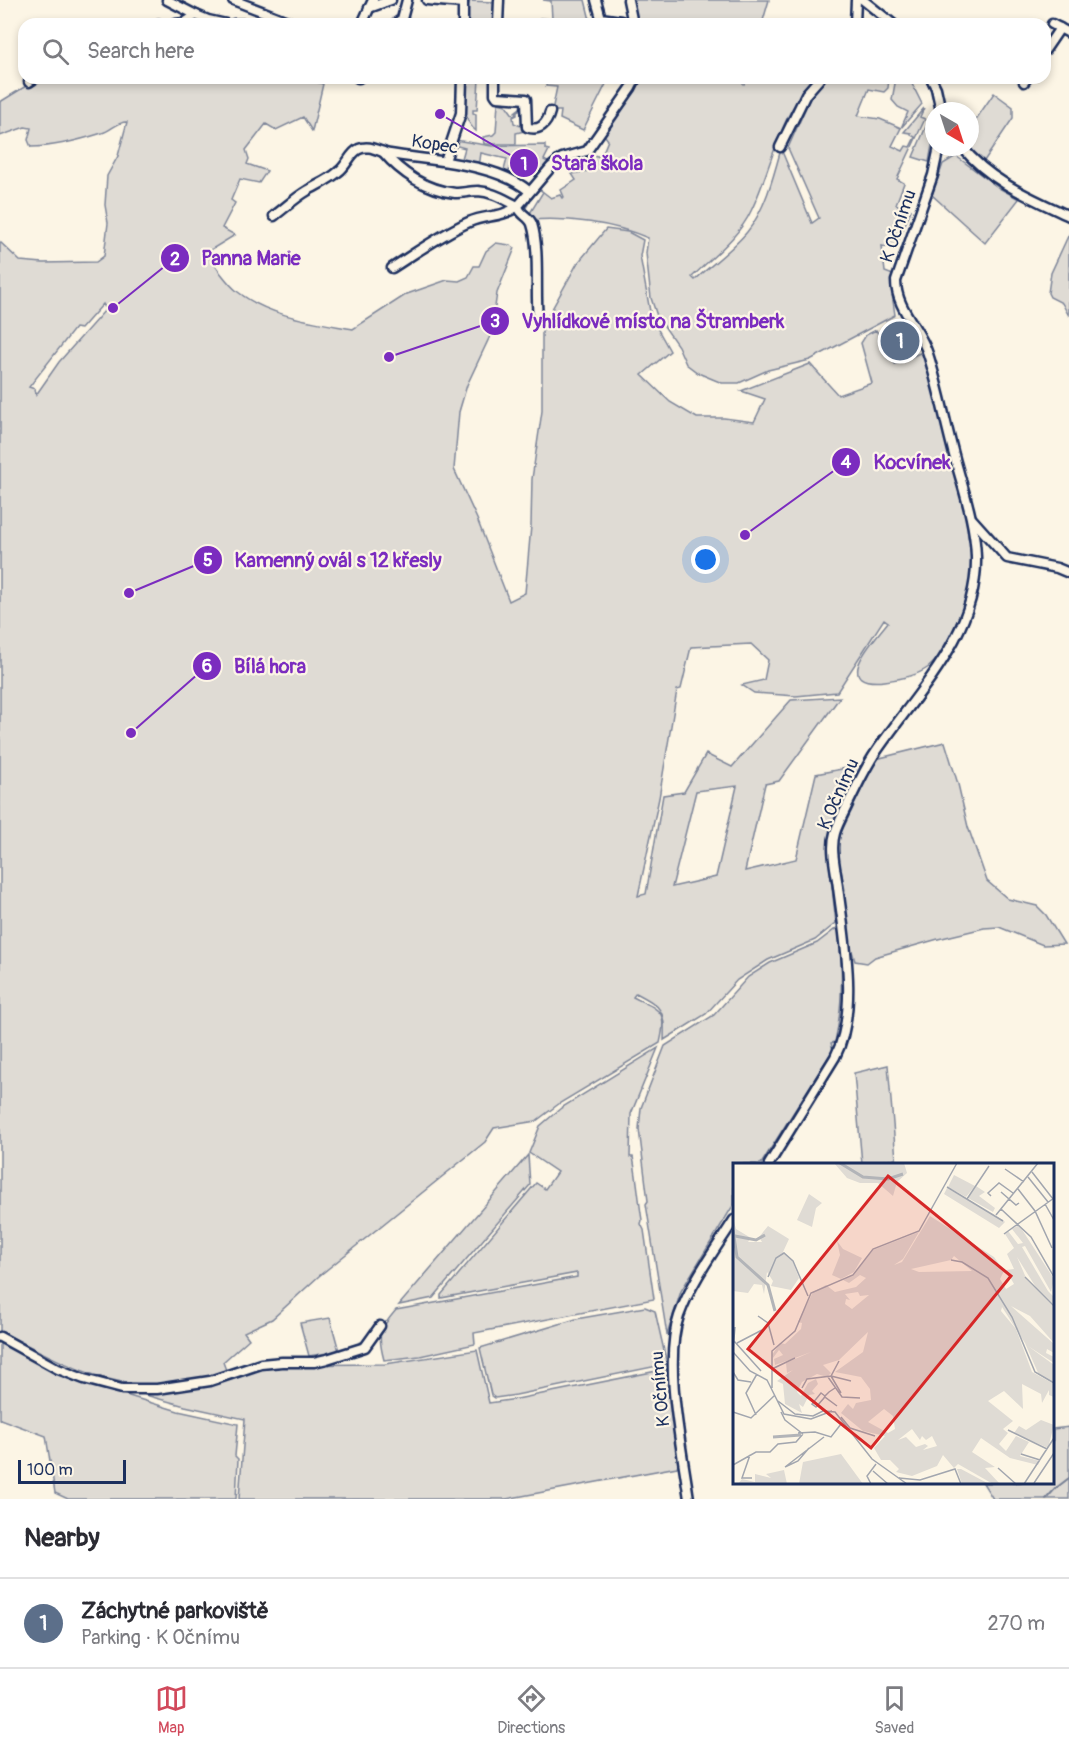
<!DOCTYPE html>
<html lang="en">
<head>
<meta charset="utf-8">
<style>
	:root { --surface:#fff; --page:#f7f7f7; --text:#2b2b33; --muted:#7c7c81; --line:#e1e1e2; --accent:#d1495b }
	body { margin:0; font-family:Pangolin,sans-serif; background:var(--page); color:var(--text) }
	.compass { position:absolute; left:925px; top:102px; width:54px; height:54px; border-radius:50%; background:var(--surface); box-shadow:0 3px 9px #0003; rotate:141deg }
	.scale { position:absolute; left:18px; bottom:15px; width:108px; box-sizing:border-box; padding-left:6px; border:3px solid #1b2f5e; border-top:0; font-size:16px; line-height:21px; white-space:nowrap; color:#1b2f5e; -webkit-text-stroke:4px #fcf5e5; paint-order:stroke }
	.you { position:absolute; left:706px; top:560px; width:21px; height:21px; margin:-15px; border:4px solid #fff; border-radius:50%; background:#1a73e8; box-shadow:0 0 0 9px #1a73e833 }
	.badge { display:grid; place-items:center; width:39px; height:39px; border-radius:50%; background:var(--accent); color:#fff; font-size:20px; font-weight:700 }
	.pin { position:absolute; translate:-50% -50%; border:3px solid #fff; box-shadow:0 2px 6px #0006 }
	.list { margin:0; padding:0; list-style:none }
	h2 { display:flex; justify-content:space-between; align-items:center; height:78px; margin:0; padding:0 24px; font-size:26px }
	h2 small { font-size:20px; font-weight:400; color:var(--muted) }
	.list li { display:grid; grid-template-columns:39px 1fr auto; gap:18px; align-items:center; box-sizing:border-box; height:90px; padding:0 24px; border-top:2px solid var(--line) }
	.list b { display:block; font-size:22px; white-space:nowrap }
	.list p { margin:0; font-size:20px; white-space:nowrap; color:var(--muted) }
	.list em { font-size:20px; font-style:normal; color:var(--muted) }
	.icon { flex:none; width:33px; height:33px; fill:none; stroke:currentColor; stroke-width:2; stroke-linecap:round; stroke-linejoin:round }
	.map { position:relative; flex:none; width:1069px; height:1499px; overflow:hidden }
	.search { position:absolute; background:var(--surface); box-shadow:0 3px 9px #0003; left:18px; right:18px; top:18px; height:66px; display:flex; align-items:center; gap:15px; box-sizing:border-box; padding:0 21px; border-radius:18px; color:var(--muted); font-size:22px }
	.sheet { height:168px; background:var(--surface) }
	nav { display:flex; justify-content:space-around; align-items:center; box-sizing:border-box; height:84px; border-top:2px solid var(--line); background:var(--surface); font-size:16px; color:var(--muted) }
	nav a { display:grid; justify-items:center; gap:3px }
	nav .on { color:var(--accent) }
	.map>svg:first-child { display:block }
	.green { fill:#dfdbd4; stroke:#7d8599; stroke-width:1.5; fill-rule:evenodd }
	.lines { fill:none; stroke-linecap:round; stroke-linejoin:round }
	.stream { stroke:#767f94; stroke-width:2 }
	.minor-casing { stroke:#1b2f5e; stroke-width:13 }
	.minor { stroke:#fcf5e5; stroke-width:8 }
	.labels { text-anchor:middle; stroke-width:4.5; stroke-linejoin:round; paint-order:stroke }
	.street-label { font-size:18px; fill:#1b2f5e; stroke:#fcf5e5 }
	.inset-river { fill:none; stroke:#b2b4b8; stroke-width:3 }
	.inset-road { fill:none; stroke:#a2a6af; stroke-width:1.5 }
	.view { fill:#d62828; fill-opacity:0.15; stroke:#d62828; stroke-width:3 }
	.inset-edge { fill:none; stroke:#1b2f5e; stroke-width:3 }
	.leader { fill:none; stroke:#7b2cbf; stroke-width:2 }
	.callout-dot { fill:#7b2cbf; stroke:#fcf5e5; stroke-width:2 }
	.mark-label { font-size:18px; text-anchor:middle; font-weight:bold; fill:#fff }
	.callout-label { font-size:20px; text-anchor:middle; font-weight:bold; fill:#7b2cbf; stroke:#fcf5e5; stroke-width:4.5; stroke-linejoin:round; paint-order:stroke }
</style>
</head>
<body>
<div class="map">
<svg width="1069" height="1499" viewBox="0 0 1069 1499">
	<rect width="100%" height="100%" fill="#fcf5e5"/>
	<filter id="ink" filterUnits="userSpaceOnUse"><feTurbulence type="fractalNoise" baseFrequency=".0167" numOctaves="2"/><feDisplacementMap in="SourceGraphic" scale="12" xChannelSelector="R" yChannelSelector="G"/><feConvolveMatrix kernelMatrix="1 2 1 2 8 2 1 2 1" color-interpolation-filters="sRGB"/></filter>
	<g filter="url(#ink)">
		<g class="green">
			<polygon points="543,0 585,0 591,24 540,24 540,18 552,19 551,1"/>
			<polygon points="633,0 769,0 762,24 637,24"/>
			<polygon points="467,1 495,2 494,24 467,24"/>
			<path d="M39 78 58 80 62 78H310V80L323 84 312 131 303 117 276 130 266 124 246 150 249 159 247 164 267 171 259 183 240 179 231 200 235 203 222 228 235 235 207 252C213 264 228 284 238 292 270 317 315 322 353 329L407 294 447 280 459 281 468 277 474 266H479L486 251 496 243 510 245 515 248 497 293 491 334 467 385 459 412 454 469 477 519 509 601 525 593 531 526 532 479 542 411V327L577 264 606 229 628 232 643 240 640 256 651 317 670 351 642 375 670 402 697 418H724L754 422 765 399 741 391 810 364 838 395 872 383 861 343 866 335 876 330 895 364 922 352C927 359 928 369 931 377 938 403 943 428 949 453 955 475 963 497 967 519 968 525 967 532 968 537 968 539 970 540 970 541 974 553 972 570 970 582 968 599 960 615 953 630 937 667 925 676 885 681 829 687 874 640 888 622L884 619 837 692 796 696 754 693 742 685 764 680 768 660 751 644 691 647 681 689 677 690 659 798 638 896 646 894 663 795 684 792 706 754 732 767 791 700 840 697 779 781 765 784 745 871 796 859 816 774 862 765 829 839 828 852 836 923 815 940 768 960 737 980 706 1014 664 1040C665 1011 663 1007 636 993L633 997C660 1011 668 1009 660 1043L560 1103 536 1121 494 1128 485 1142 319 1276 272 1319 244 1332 249 1339 223 1362 227 1373C128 1401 86 1375 0 1331V242L20 261 43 263 96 262 104 256 108 223 105 205 107 176 118 156 127 122C118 121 111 131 102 133 80 140 54 147 31 147L28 140 31 128 25 127 0 136V102ZM103 304 106 309 59 362 36 395 35 389 29 387 75 328 81 329ZM737 786 716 877 672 887 696 791Z"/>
			<polygon points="547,78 609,78 583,130 560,119 561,111 552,111 557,87 546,86"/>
			<path d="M639 78H741L740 80 744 84 747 78H808L812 82C778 116 772 169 751 211 739 237 712 257 692 277L695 280C712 264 733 249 747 232 765 210 774 175 781 149L812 223 819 218 788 148 814 89 825 78H889L888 88 884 92 869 89 858 116 880 119 901 128 908 112 898 107 892 100 896 78H909L922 104 901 128 892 146 903 151 906 146 910 147 915 137 911 135V133L904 132 924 108 920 117 925 119 897 179 904 183 896 204 911 210 895 249 882 246 885 272 893 275 891 287 895 315 810 360 768 370 739 383H722L698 373 686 364 678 346 657 316 651 298 646 253 648 238C613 223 568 217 530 220L527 218 543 192 536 187 528 199 530 201 522 214 520 212 534 185 551 198 560 195 562 198 564 197 561 190 576 180 572 174 588 171 586 164 589 154 601 157 608 140 602 132Z"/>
			<path d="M479 79 477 110H473V113L476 114V131C461 119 466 100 467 83L470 80Z"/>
			<polygon points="994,93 1013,107 1013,118 982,164 965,147 970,147 970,128"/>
			<polygon points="498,103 506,105 514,116 516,114 515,112 520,108 521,109 517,111 517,115 513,117 514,123 525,128 524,131 516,133 516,144 484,144 483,137 493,135 496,132"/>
			<polygon points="931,115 934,116 934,134 929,162 913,157"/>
			<polygon points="455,140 492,146 545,145 545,149 549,150 544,160 551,164 538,178 530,171 528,173 515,167 514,169 510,168 507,176 503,174 507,159 481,153 479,167 461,162 465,148 454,145"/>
			<polygon points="956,156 999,188 1019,199 985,243 932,195 943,164"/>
			<polygon points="1069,234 1069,316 1062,303 1050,297 1048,293 1051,273"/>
			<polygon points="945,742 958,784 968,827 987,881 1008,899 1037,906 1046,915 1064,944 1043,945 999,927 984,928 938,939 875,957 867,963 855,961 852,951 847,944 842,896 845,890 837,852 839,837 876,759"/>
			<path d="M838 927C843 965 843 1005 835 1042L831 1043 833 1050 761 1164H734V1204L681 1291 667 1335 646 1204 648 1201 639 1129 641 1108 665 1046 714 1015 748 977 770 963 817 943Z"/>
			<path d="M658 1048 631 1114 630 1157H633C637 1178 639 1202 642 1220L641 1224 644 1230 654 1299 474 1333 475 1344 420 1356 384 1360C377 1334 379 1330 396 1310L577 1277V1273L441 1298V1295L536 1183 545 1189 557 1172 529 1153 540 1126 561 1108Z"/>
			<polygon points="888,1065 896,1159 862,1164 854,1073"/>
			<polygon points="528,1155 530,1185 433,1298 399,1305"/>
			<polygon points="645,1307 655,1311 667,1364 516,1395 495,1398 491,1395 480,1348 576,1319"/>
			<polygon points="330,1318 339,1351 309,1356 300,1323"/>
			<polygon points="0,1340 80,1381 178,1411 238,1424 235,1456 238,1459 236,1499 68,1499 55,1493 46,1436 0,1419"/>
			<polygon points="477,1350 489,1403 517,1399 667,1369 678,1464 677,1467 506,1499 239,1499 245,1419 185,1406 145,1395 145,1391 266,1365 385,1364"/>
			<polygon points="1069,1427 1069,1499 993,1499 983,1483 1052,1482 1053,1429"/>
		</g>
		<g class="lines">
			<polyline class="stream" points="1046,1499 1056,1488 1069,1478"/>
			<g class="minor-casing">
				<g id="minor">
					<polyline points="167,0 196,15"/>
					<polyline points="233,0 295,24"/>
					<polyline points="427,0 463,3"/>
					<polyline points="596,0 601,18 621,21 623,24"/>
					<polyline points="628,0 633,24"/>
					<polyline points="863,0 893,24"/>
					<polyline points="369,8 391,0"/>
					<polyline points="158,24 159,24"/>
					<polyline points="176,24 184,23 196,15 208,20 226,24"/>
					<polyline points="234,24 248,24"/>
					<polyline points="362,24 373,0"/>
					<polyline points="395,24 402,19 407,0"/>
					<polyline points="463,24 463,0"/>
					<polyline points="498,24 499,0"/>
					<polyline points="855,24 856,0"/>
					<polyline points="1052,24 1069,33"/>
					<polyline points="1045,50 1060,28"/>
					<polyline points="358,78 359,78"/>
					<path d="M495 78V94L497 97 526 99 527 127C539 132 547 124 550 112"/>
					<polyline points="931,78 936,88 941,111"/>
					<polyline points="29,82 35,78"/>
					<polyline points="1024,82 1027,78"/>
					<polyline points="780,147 806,94 820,78"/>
					<path d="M962 147C991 182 1029 197 1069 216"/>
					<path d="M383 152C401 173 426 190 455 193 463 193 471 191 478 191 493 192 505 200 518 206 500 219 487 214 469 222 442 234 417 252 392 268"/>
					<polyline points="445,161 461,113 462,78"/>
					<path d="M274 216C285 208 295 198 307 191 317 185 329 180 338 172 347 166 350 153 359 149 370 144 379 152 390 154 433 161 495 163 529 191"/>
					<path d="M538 319C535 292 540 249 532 224 529 216 520 215 518 206L551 167 562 158 587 151 631 88 636 78"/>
					<polyline points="972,519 1007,558 1057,568 1069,573"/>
					<path d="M769 1164 835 1057C859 1011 844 937 838 887 836 870 830 849 835 833 838 823 844 813 848 804 857 786 865 768 876 752 916 693 978 634 976 557 975 519 961 484 952 447 944 416 938 385 928 354 920 328 896 309 896 281L933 175 939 147"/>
					<polyline points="0,1337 58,1369 84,1379 122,1389 157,1389 210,1381 261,1364 282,1362 314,1362 327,1359 365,1347 380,1326"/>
					<path d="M689 1499C682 1448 663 1363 679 1316 691 1282 715 1250 734 1220"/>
				</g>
			</g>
			<use href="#minor" class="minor"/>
		</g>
	</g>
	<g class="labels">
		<g class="street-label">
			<text transform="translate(435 144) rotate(9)" y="6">Kopec</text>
			<text transform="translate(898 226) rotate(-71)" y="6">K Očnímu</text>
			<text transform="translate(838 794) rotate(-66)" y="6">K Očnímu</text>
			<text transform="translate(660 1389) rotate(-95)" y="6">K Očnímu</text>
		</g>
	</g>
	<g transform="translate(733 1163)">
		<rect width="321" height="321" fill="#fcf5e5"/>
		<path d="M101 0H171L174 10 164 19 160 33 145 20H127L114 15ZM221 12 242 23 233 34 215 24ZM243 23 252 29 246 33 262 45 260 49 235 35ZM214 25 270 57 272 59 266 65 211 31ZM76 31 89 40 83 45 79 64 64 57ZM197 53 261 94 271 108 267 116 273 126 281 121 273 107 281 106 274 91 281 85 272 71 275 68 285 81 290 80 279 66 286 62 321 116 318 129 292 83 289 84 315 128 321 134V142L304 126 284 94 294 117 321 144V180L297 153 278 143 321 181V190L314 186 313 190 321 194V200L295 183 321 202V220L306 212 292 180 269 144 268 148 283 166 299 209 321 221V234L316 232V227L309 240 308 231 289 221 290 246 271 228 255 238 280 258 270 266 275 270 266 281 273 288 283 273 296 279 287 293 307 298 305 302 277 295 248 275 239 289 262 304 252 305 267 321H260L225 301 221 305 210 292 204 303 179 313 163 309 166 306 157 297H148L141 285 152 273 130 268 108 250 115 241 120 246 123 240 138 237 137 226 128 214 102 209 130 189 135 169 106 197 90 202 98 210 94 214 84 211 69 219 64 229 68 233 75 220 83 216 85 221 79 228 82 231 76 232 70 244 66 241 69 250 52 241 50 221 44 218 60 207 54 210 53 200 78 189 62 195 65 184 62 195 42 202 41 196 50 192 46 187 40 195 39 192 47 180 52 181 68 166 69 160 65 159 80 129 93 122 102 129 123 124 133 115 127 112 116 120 110 117 121 111 140 87 186 69 170 96 161 102 169 99ZM221 93 239 108 186 109 178 106 218 97ZM125 129 127 133 136 132 119 146 112 141 113 136 117 137 112 131ZM151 246 160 253 162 266 155 270 135 259ZM179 266 187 277 189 273 193 277 199 273 204 283 190 287 195 283 192 281 183 284 173 274 165 277ZM0 55 3 66 18 75 15 79H29L26 74 35 63 56 76 50 89 59 97 66 115 58 127 38 123 40 118 34 109 31 131 29 122 21 121 15 130 0 128ZM104 78 110 86 129 95 121 109 108 116 99 112 107 92ZM308 257 321 262 315 285 281 270 286 263 293 267ZM108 291 130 321H66L70 299ZM224 306H228L256 321H229ZM51 307 54 321H5L9 316 22 319V311L38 315 33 311Z" fill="#dfdbd4" fill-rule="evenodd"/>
		<path class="inset-river" d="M107 0 130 14 155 16 170 11M0 67 4 94 35 122 42 148M2 73 23 77 32 72M40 274 68 272"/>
		<path class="inset-road" d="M272 6 291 19M299 9 320 36M295 14 315 39M214 24 270 58M285 26 302 48 319 85M268 29 283 42 286 40M258 33 255 30 266 20 280 30M234 36 256 3M312 41 321 57M268 46 298 74 321 114M263 52 305 0M271 71 321 35M218 97 229 99 255 115 279 154 302 209 321 220M35 114 43 95 51 90 60 98 75 133M292 114 321 143M25 153 35 160 41 182M1 178 28 208M4 180 29 167M0 187 2 164M0 189 17 208 34 217 51 251 78 256 99 248M39 206 62 195M0 209 5 217 18 219M98 213 108 230M98 213 118 218M95 214 109 234 127 235M39 225V188L62 168 78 130 120 112 140 86 186 68 224 0M69 225 74 216 98 213 106 198M102 225 96 229 92 233 91 235 83 244 79 241 88 230 92 233V234L104 243M45 238 62 251 80 253 90 248M91 248 102 249 139 296 174 321M0 249 18 255 42 232M48 249 52 257 70 271M23 252 13 230 24 211M108 254 117 265 142 273M275 267 314 286M65 270 82 269 98 274 108 261M288 291 307 297M17 292 9 315H19M0 302 23 289H37L45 281 63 279 70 271M52 304 91 274M52 304 65 298 76 285M265 305 283 321M140 308 155 321M166 315 187 317 222 306 228 321M301 320 321 290M138 321 134 313 143 301M291 321 321 275"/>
		<path class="view" d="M155 13 278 113 138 285 15 186Z"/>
		<rect width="321" height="321" class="inset-edge"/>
	</g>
	<path class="leader" d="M440 114L524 163M113 308L175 258M389 357L495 321M745 535L846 462M129 593L208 560M131 733L207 666"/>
	<g class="callout-dot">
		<circle cx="440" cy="114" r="6"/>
		<circle cx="113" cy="308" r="6"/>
		<circle cx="389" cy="357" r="6"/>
		<circle cx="745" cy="535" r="6"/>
		<circle cx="129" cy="593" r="6"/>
		<circle cx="131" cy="733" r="6"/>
		<circle cx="524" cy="163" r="15"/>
		<circle cx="175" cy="258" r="15"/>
		<circle cx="495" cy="321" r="15"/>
		<circle cx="846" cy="462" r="15"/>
		<circle cx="208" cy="560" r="15"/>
		<circle cx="207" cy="666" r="15"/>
	</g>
	<g class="mark-label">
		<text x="524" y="170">1</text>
		<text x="175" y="265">2</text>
		<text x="495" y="327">3</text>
		<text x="846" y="468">4</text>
		<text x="208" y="566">5</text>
		<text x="207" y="672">6</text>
	</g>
	<g class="callout-label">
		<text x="597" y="170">Stará škola</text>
		<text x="251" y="265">Panna Marie</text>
		<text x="653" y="328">Vyhlídkové místo na Štramberk</text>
		<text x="912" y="469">Kocvínek</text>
		<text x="338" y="567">Kamenný ovál s 12 křesly</text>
		<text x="270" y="673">Bílá hora</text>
	</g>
</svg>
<svg class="compass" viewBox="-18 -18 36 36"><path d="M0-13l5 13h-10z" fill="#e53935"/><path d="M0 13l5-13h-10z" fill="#7c7c81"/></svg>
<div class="scale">100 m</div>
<div class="you"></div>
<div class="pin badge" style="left:900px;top:341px;background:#5c6f8a">1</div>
<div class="search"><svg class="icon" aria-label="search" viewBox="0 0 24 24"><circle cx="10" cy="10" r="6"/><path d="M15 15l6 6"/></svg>Search here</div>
</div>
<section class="sheet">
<h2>Nearby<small></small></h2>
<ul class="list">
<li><span class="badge" style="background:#5c6f8a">1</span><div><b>Záchytné parkoviště</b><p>Parking · K Očnímu</p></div><em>270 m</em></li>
</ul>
</section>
<nav>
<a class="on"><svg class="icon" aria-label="map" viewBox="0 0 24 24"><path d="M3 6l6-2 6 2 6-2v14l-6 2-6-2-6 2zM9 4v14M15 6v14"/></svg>Map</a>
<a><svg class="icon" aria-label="directions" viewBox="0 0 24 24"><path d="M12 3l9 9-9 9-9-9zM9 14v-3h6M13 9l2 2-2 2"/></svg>Directions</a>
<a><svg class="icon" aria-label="saved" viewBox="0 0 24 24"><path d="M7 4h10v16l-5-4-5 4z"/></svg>Saved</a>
</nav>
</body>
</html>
